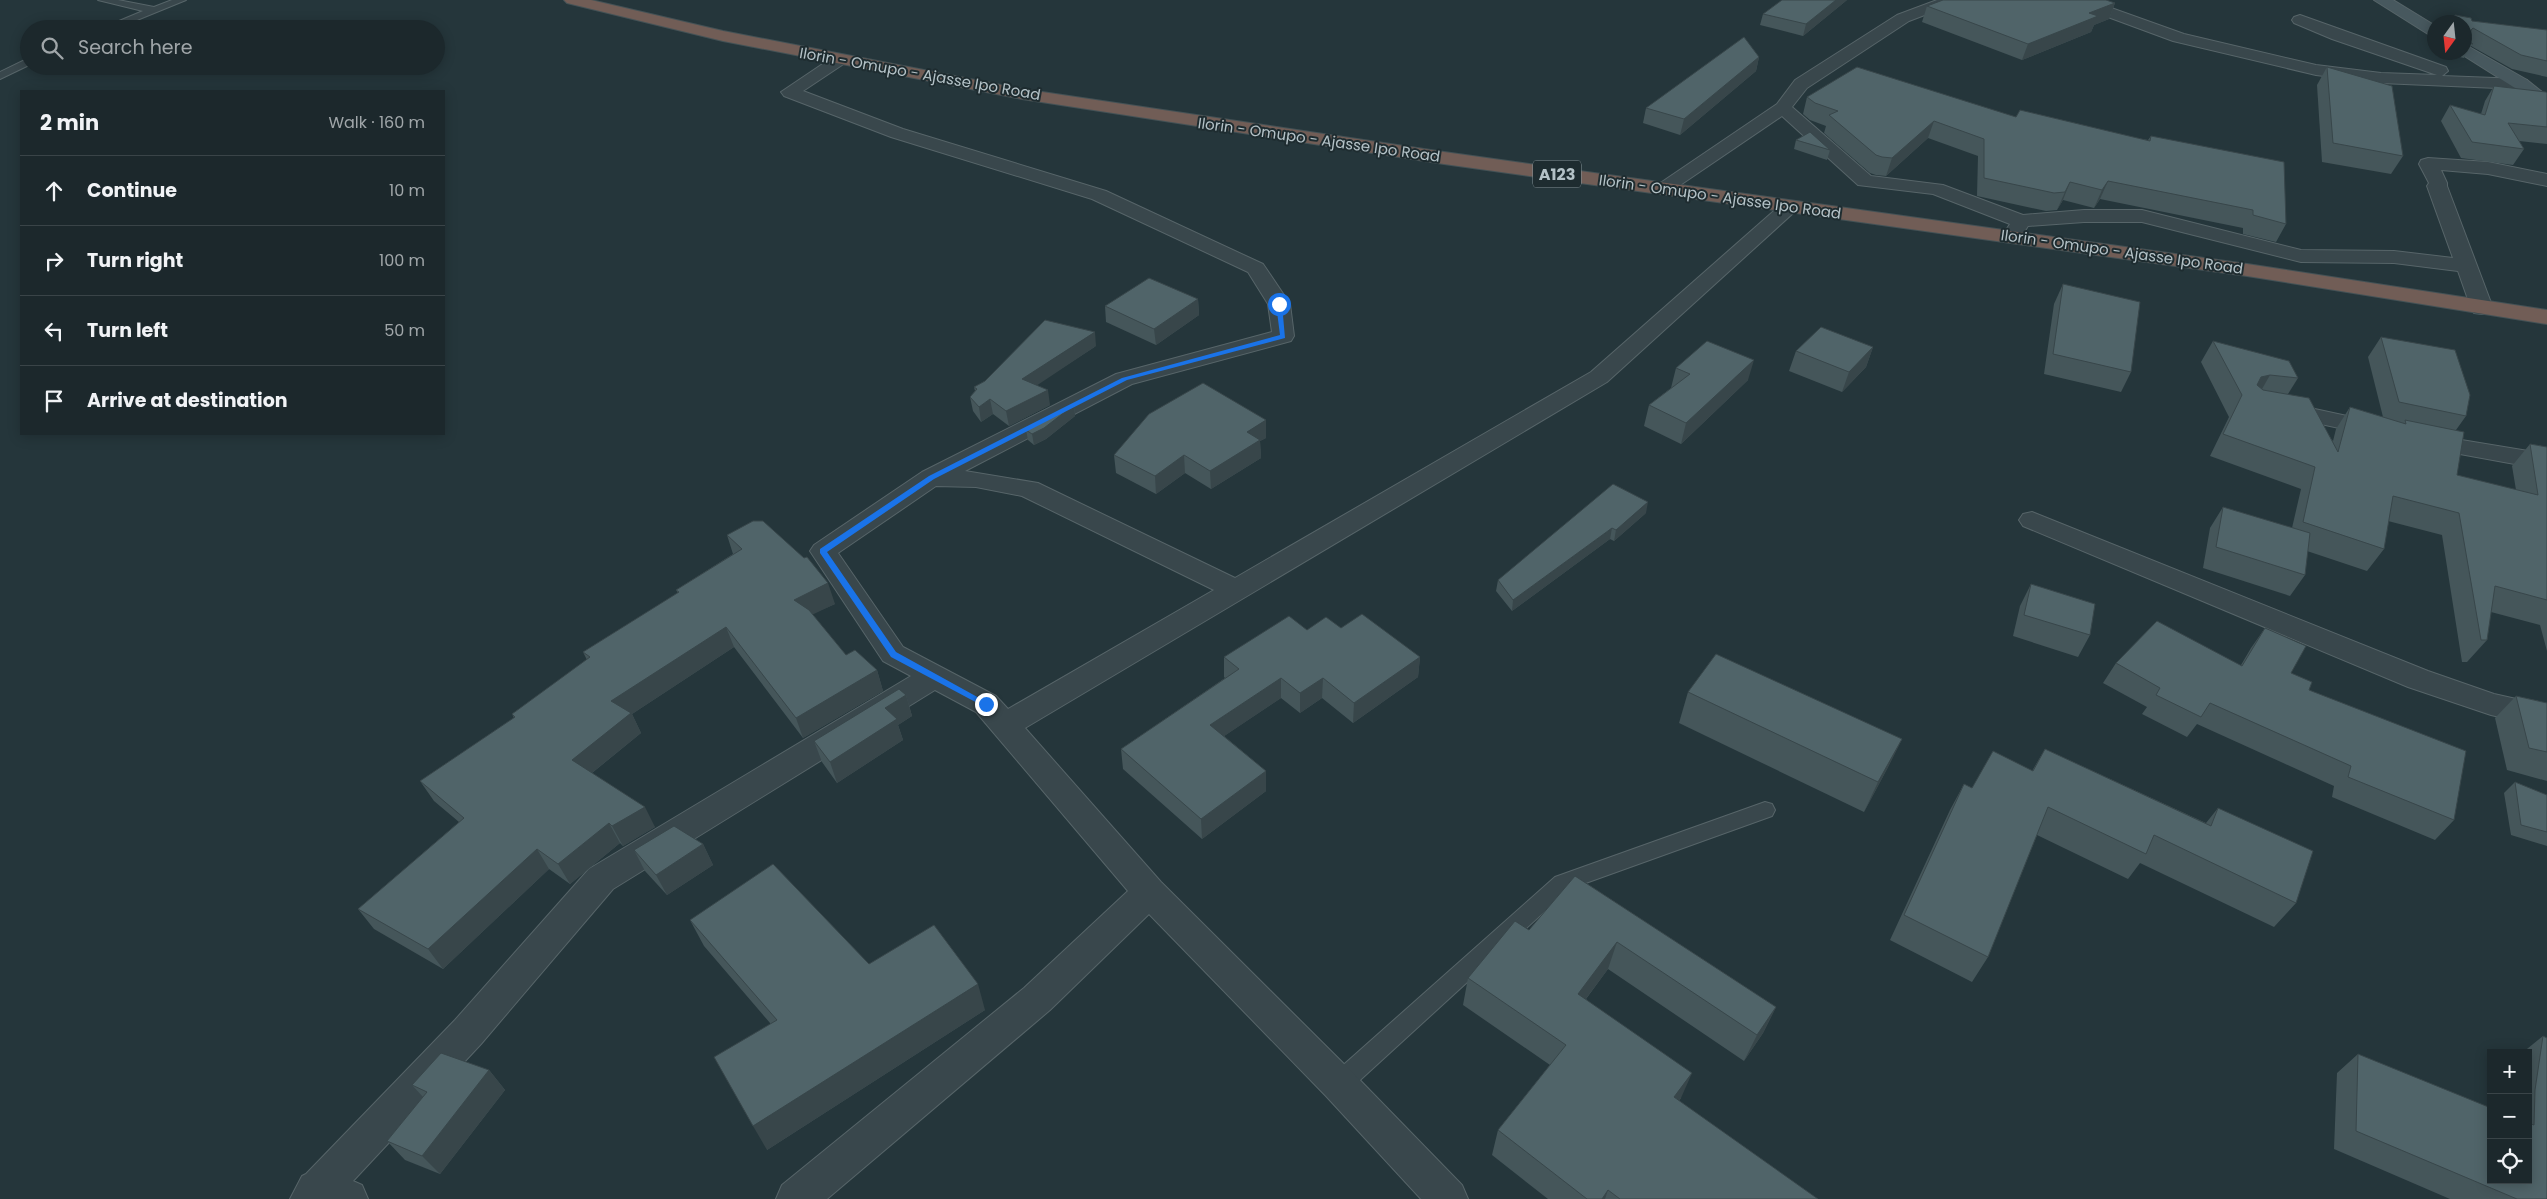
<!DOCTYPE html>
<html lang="en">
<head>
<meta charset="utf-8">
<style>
	:root { --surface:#1c282c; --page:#293438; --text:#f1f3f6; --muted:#a0a6a9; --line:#3a4448 }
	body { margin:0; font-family:Poppins,sans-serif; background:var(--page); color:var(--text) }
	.controls { position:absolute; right:15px; bottom:15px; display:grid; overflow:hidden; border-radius:0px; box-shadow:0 2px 12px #0003 }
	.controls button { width:45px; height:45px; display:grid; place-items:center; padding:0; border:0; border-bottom:1px solid var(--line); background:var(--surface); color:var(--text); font:25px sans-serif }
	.compass { position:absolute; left:2427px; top:15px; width:45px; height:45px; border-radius:50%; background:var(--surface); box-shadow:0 2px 12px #0003; rotate:195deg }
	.stop { position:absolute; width:15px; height:15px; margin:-11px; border:4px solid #1a73e8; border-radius:50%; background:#fff }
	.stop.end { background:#1a73e8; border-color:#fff; box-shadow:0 1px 5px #0008 }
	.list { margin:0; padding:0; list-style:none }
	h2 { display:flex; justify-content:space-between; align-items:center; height:65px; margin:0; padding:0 20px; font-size:21px }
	h2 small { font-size:16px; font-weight:400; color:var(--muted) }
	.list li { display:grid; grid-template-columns:32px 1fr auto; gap:15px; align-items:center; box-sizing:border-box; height:70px; padding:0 20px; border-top:1px solid var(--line) }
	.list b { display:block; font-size:19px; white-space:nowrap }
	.list em { font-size:16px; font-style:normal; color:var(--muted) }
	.icon { flex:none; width:28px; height:28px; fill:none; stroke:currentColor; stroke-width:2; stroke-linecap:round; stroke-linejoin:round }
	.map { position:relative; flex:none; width:2547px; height:1199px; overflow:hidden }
	.search { position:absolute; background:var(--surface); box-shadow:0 2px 12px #0003; left:20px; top:20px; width:425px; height:55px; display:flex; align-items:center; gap:12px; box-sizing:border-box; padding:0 18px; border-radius:28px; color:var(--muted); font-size:19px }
	.panel { position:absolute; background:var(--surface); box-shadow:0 2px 12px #0003; left:20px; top:90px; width:425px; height:345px; border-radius:0px }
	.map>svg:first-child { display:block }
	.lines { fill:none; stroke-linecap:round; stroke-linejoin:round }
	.lane-casing { stroke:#576569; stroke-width:2 }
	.street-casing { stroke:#576569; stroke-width:2 }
	.secondary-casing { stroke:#576569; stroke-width:2 }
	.highway-casing { stroke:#445256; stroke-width:2 }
	.lane { fill:#39474c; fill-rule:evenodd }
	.street { fill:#39474c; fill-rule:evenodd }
	.secondary { fill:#47585e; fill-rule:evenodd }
	.highway { fill:#715d56; fill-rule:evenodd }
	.wall { fill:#45565a }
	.shaded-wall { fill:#38464a }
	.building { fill:#506469; stroke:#38464a }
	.route { fill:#1a73e8 }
	.labels { text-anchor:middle; stroke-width:4; stroke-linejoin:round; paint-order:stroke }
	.far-street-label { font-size:15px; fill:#b4c2c7; stroke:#1e2c30 }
	.shield { fill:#1e2c30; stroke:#87959a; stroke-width:1 }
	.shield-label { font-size:16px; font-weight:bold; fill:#b4c2c7 }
</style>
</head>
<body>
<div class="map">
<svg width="2547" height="1199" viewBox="0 0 2547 1199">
	<rect width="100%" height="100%" fill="#25363b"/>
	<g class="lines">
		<g class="lane-casing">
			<g id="lane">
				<polygon points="98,0 118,0 154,7 172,0 186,0 115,29 100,29 143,11"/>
				<polygon points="29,58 29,65 0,79 0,72"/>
				<polygon points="1765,802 1772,804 1775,810 1772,816 1569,889 1347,1092 1339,1095 1331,1092 1327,1084 1331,1076 1555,877"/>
			</g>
		</g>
		<g class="street-casing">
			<g id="street">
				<polygon points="1937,0 1959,0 1956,3 1909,21 1807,88 1792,107 1871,176 1943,185 2023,215 2084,210 2142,210 2301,250 2394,251 2453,258 2427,186 2429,183 2419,164 2421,160 2428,158 2488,162 2547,174 2547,186 2488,174 2441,170 2447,183 2447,186 2493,308 2490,313 2482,314 2474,313 2471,308 2458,271 2394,263 2301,262 2142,222 2084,222 2028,226 2019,240 2005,240 2002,236 2010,224 1933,194 1858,185 1782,116 1670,192 1656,192 1653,188 1777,104 1795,80 1897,15"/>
				<polygon points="2067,0 2089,0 2184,34 2316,65 2381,73 2437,75 2332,39 2294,23 2292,20 2294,17 2300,15 2446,67 2448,71 2442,76 2521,79 2527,80 2529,84 2527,88 2521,89 2381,83 2316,75 2173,41 2070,3"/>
				<path d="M839 55 847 60 845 63 803 91 903 129 1106 191 1263 264 1290 304 1294 336 1291 341 1132 384 965 471 1038 483 1235 578 1591 372 1784 202H1798L1801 206 1607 382 1025 728 1161 882 1352 1072 1462 1185 1468 1199H1421L1326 1096 1149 914 1050 1010 827 1199H776L782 1185 1024 988 1128 891 976 712 935 690 613 889 481 1044 353 1181 362 1185 368 1199H290L302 1176 306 1174 455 1020 589 869 911 676 883 661 810 551 814 545 922 472 1116 374 1272 332 1268 304 1248 272 1092 199 891 137 784 96 781 92 833 57ZM936 486 976 487 1022 496 1214 590 1008 709 996 696 903 647 838 553Z"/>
				<polygon points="2282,402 2384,424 2388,429 2384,434 2376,436 2274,414 2270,409 2274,404"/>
				<polygon points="2425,434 2547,454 2547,470 2416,446 2413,441 2416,436"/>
				<polygon points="2032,512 2428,671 2494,694 2547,706 2547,728 2491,715 2408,687 2023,526 2019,520 2023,514"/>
			</g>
		</g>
		<g class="secondary-casing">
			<g id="secondary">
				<polygon points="2374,0 2393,0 2434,25 2434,36 2428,34"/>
				<polygon points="2464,44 2527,80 2547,96 2547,109 2541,108 2515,88 2458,52 2464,52"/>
			</g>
		</g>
		<g class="highway-casing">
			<polygon id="highway" points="564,0 591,0 723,31 1022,89 1444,152 2247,264 2547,310 2547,324 2247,276 1444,164 1022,99 723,41 567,3"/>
		</g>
		<use href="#lane" class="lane"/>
		<use href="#street" class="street"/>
		<use href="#secondary" class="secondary"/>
		<use href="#highway" class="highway"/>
	</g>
	<g class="wall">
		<polygon points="1847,0 1803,36 1760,25 1763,14"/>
		<polygon points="2115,3 2109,19 2094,25 2091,32 2022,60 1922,22 1927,6"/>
		<polygon points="2455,15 2472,21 2547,30 2547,77 2512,69 2471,46 2464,58 2442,53 2464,52 2464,22 2451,22"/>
		<polygon points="1759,57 1756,71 1680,135 1643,123 1646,108"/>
		<polygon points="2327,67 2403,156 2391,174 2322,162 2317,85"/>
		<polygon points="2494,86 2547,93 2547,144 2519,141 2524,149 2513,165 2461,158 2441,121 2450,105 2481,114 2485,101"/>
		<polygon points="1807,97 2016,117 2148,140 2151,136 2286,224 2276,242 2243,234 2243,228 2100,199 2094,208 2063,200 2057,210 2046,211 1977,196 1978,156 1928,138 1886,176 1876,175 1870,173 1824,133 1826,126 1810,120 1803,114"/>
		<polygon points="1796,140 1830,150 1827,160 1794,149"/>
		<polygon points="2063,284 2131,372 2121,392 2044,374 2054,304"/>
		<polygon points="1198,299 1199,315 1156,345 1106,322 1105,306"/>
		<polygon points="2381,337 2466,416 2456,430 2457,475 2516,490 2512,466 2530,444 2547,447 2547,651 2540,625 2491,612 2487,640 2467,662 2462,662 2442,535 2388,521 2384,549 2367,571 2307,551 2305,575 2290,596 2203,568 2210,528 2223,507 2292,528 2301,489 2210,456 2229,417 2201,362 2213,341 2298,378 2288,394 2333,441 2336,429 2350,407 2383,417 2368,357"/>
		<polygon points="1096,346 1036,385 1050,405 1009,426 993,414 981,422 973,411 970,397 975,391 974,387"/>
		<polygon points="1873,347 1866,367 1842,392 1789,371 1796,351"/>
		<polygon points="1676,368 1748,380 1681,444 1644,426 1649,405 1671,388"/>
		<polygon points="1074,405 1075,416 1046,439 1034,445 1028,440 1026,430"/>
		<polygon points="1266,438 1260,441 1261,458 1211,489 1185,473 1156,494 1116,473 1114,455"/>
		<polygon points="1646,513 1614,541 1610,539 1512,611 1496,591 1498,580"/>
		<polygon points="727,535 835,604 812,614 846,655 877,670 883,691 803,738 734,647 632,714 641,733 592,773 655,827 623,846 620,843 570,884 549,869 443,969 374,929 358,909 459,822 434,801 420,781 514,718 512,714 587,660 583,652 678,593 676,590 733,554"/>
		<polygon points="2031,584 2090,635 2078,657 2013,636 2020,606"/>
		<polygon points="1341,628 1420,657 1418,677 1353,723 1322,698 1300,713 1281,698 1224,736 1266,771 1266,791 1202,839 1123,769 1121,749 1225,678 1224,677 1224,657 1307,630"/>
		<polygon points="2265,628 2291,673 2454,820 2435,840 2332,797 2334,786 2197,724 2187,737 2142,714 2147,707 2103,683 2116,663 2241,665 2251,648"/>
		<polygon points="1688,692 1902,739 1887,769 1864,812 1679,723"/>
		<polygon points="906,695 912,716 898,725 903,740 837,783 822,762 814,741"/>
		<polygon points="2516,696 2547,703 2547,781 2507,770 2495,718"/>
		<polygon points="2045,749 2206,823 2218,808 2296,903 2274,927 2140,863 2128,879 2037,835 1988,957 1972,982 1890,940 1950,810 1964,784 1972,788 2032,771"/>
		<polygon points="2515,782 2547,795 2547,846 2511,835 2504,793"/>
		<polygon points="703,844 713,865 667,895 645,871 634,850"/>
		<polygon points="1575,876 1776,1007 1763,1033 1744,1061 1608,969 1586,999 1681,1098 1679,1101 1818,1199 1548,1199 1492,1155 1498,1130 1550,1065 1463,1005 1468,978 1529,930"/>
		<polygon points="690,920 869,964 985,1010 767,1150 770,1023 704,946"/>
		<polygon points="2543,1036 2547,1199 2450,1199 2334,1149 2337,1073 2358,1054 2528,1180 2528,1053 2522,1053"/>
		<polygon points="489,1070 505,1090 440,1174 405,1160 387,1141 423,1097 412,1085"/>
	</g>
	<g class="shaded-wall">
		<polygon points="1836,0 1847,0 1803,36 1806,24"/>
		<polygon points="2115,3 2109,19 2094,25 2091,32 2022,60 2028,44 2089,13"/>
		<polygon points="2473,28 2468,37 2471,36 2467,42 2465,38 2471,30"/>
		<polygon points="1759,57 1756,71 1680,135 1684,119"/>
		<polygon points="1934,121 1928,138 1886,176 1892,158"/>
		<polygon points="2108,181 2100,199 2094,208 2102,190"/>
		<polygon points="2070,182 2063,200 2057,210 2065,192"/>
		<polygon points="1198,299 1199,315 1156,345 1154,329"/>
		<polygon points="1095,332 1096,346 1024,394 1022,379"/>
		<polygon points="1873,347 1866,367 1842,392 1849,372"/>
		<polygon points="1754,360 1748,380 1681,444 1686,423"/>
		<polygon points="2270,375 2258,396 2249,399 2261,377"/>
		<polygon points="1048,390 1050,405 1009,426 1006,411"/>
		<polygon points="990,399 993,414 981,422 979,407"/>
		<polygon points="1074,405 1075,416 1046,439 1034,445 1032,434"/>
		<polygon points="1266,420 1266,438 1260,441 1261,458 1211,489 1210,471 1247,432"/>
		<polygon points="1184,455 1185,473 1156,494 1155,476"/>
		<polygon points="1648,502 1646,513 1614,541 1616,530"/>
		<polygon points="1612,528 1610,539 1512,611 1513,600"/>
		<polygon points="828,583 835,604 801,620 794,600"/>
		<polygon points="726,627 734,647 632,714 641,733 583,780 572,760 611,701"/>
		<polygon points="1420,657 1418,677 1353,723 1354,703"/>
		<polygon points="877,670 883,691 803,738 796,718"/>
		<polygon points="1281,678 1281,698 1211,745 1210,725"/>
		<polygon points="1323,678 1322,698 1300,713 1300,693"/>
		<polygon points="906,695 912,716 898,725 903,740 837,783 830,762 885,708"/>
		<polygon points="1902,739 1887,769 1864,812 1878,782"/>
		<polygon points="1266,771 1266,791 1202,839 1201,819"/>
		<polygon points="645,807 655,827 623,846 612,826"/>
		<polygon points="609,823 620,843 570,884 558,864"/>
		<polygon points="703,844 713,865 667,895 656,875"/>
		<polygon points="537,849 549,869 443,969 428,949"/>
		<polygon points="1617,942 1608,969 1570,1020 1578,994"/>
		<polygon points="978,984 985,1010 767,1150 753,1126"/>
		<polygon points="1776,1007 1763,1033 1744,1061 1757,1035"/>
		<polygon points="489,1070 505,1090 440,1174 422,1156"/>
		<polygon points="1692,1073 1681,1098 1663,1123 1674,1097"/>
		<polygon points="1608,1190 1605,1199 1602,1199"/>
	</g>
	<g class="building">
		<polygon points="1782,0 1836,0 1806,24 1763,14"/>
		<polygon points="1943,0 2106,0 2115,3 2089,13 2098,16 2028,44 1927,6"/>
		<polygon points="2455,15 2471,18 2472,21 2547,30 2547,61 2521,55 2473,28 2471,30 2471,36 2465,38 2473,44 2464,42 2464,22 2454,22"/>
		<polygon points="1744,37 1759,57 1684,119 1646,108"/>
		<polygon points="1857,67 2016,117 2020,110 2150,141 2151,136 2284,162 2286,224 2253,215 2253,210 2108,181 2102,190 2070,182 2065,192 2054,193 1984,178 1984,139 1934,121 1892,158 1882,157 1876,155 1829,115 1838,111 1815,103 1807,97"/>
		<polygon points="2327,67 2392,86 2403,156 2333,143"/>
		<polygon points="2494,86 2546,92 2547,93 2547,127 2508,123 2524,149 2472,142 2450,105 2485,115"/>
		<polygon points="1810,132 1830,150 1796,140"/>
		<polygon points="1149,278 1198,299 1154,329 1105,306"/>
		<polygon points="2063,284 2140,302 2131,372 2053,354"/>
		<polygon points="1045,320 1095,332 1022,379 1048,390 1006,411 990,399 979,407 970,397 977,389 974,387 985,381"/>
		<polygon points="1821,327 1873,347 1849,372 1796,351"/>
		<polygon points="2381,337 2455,350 2470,395 2466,416 2399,402"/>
		<polygon points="1707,341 1754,360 1686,423 1649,405 1690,374 1676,368"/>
		<polygon points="2213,341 2289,361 2298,378 2270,375 2261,377 2257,385 2263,390 2309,398 2338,452 2350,407 2406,424 2405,420 2464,432 2457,475 2538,495 2530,444 2547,447 2547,600 2495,586 2487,640 2481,640 2459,513 2393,496 2384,549 2303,522 2315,467 2223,434 2242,395"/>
		<polygon points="1203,383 1266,420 1247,432 1260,440 1210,471 1184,455 1155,476 1114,455 1149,414"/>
		<polygon points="1074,405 1044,428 1032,434 1026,430"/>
		<polygon points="1613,484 1648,502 1616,530 1612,528 1513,600 1498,580"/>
		<polygon points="2223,507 2310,533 2305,575 2216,547"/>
		<polygon points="753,521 763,521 804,558 807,557 828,583 794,600 809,610 846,655 855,650 877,670 796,718 726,627 611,701 631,713 572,760 645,807 612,826 609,823 558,864 537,849 428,949 358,909 464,818 420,781 515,717 512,714 590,657 583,652 679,592 676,590 742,549 727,535"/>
		<polygon points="2031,584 2095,604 2090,635 2024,615"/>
		<polygon points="1362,614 1420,657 1354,703 1323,678 1300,693 1281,678 1210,725 1266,771 1201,819 1121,749 1239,669 1224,657 1289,616 1307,630 1326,617 1341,628"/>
		<polygon points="2157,621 2242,666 2265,628 2306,646 2291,673 2312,682 2309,690 2466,751 2454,820 2348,777 2351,766 2210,703 2201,717 2156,695 2160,688 2116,663"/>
		<polygon points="1716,654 1902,739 1878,782 1688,692"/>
		<polygon points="899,689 906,695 885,708 897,719 830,762 814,741"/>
		<polygon points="2516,696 2547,703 2547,752 2529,748"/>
		<polygon points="2045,749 2211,826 2218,808 2313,851 2296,903 2154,835 2146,854 2048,807 1988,957 1904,915 1964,784 1972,788 1993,751 2033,771"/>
		<polygon points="2515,782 2547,795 2547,832 2521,825"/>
		<polygon points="674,826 703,844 656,875 634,850"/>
		<polygon points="773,864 869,964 934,925 978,984 753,1126 714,1057 777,1020 690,920"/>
		<polygon points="1575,876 1776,1007 1757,1035 1617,942 1578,994 1692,1073 1674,1097 1818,1199 1620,1199 1608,1190 1602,1199 1587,1199 1498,1130 1566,1045 1468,978 1515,921 1529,930"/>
		<polygon points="2543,1036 2547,1038 2547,1199 2517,1199 2356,1131 2358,1054 2491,1108 2491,1180 2528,1180 2528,1123 2534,1125 2535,1090"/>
		<polygon points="441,1053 489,1070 422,1156 387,1141 427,1092 412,1085"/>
	</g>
	<polygon class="route" points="1279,302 1282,304 1285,338 1127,380 934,479 827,552 896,652 990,704 989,706 983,706 891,657 820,553 820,549 929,476 1122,378 1280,335 1276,304"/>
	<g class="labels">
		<g class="far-street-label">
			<text transform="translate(920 74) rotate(10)" y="5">Ilorin - Omupo - Ajasse Ipo Road</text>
			<text transform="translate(1319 140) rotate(8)" y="5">Ilorin - Omupo - Ajasse Ipo Road</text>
			<text transform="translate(1720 197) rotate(8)" y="5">Ilorin - Omupo - Ajasse Ipo Road</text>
			<text transform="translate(2122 252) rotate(8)" y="5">Ilorin - Omupo - Ajasse Ipo Road</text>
		</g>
		<rect class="shield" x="1533" y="160.5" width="48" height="27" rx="4"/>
		<g class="shield-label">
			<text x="1557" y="180">A123</text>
		</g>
	</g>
</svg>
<div class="controls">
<button>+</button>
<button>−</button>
<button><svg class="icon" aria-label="locate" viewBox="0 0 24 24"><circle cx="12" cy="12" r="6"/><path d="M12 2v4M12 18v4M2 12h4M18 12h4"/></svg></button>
</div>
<svg class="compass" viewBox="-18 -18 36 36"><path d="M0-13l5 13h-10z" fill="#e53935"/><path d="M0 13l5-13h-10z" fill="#a0a6a9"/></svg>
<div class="stop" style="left:1279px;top:304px"></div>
<div class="stop end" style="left:986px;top:704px"></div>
<div class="search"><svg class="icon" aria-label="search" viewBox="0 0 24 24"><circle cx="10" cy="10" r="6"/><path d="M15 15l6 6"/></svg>Search here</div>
<section class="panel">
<h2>2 min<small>Walk · 160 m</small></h2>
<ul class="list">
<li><svg class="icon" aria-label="ahead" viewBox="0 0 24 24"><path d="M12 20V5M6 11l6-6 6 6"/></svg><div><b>Continue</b></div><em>10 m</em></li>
<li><svg class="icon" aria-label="right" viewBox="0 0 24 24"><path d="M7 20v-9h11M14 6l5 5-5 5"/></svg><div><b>Turn right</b></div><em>100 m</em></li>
<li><svg class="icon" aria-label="left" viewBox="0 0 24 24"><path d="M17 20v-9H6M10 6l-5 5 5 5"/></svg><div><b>Turn left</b></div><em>50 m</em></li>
<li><svg class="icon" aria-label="arrive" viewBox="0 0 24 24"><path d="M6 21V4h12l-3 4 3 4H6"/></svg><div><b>Arrive at destination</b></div></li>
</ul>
</section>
</div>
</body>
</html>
